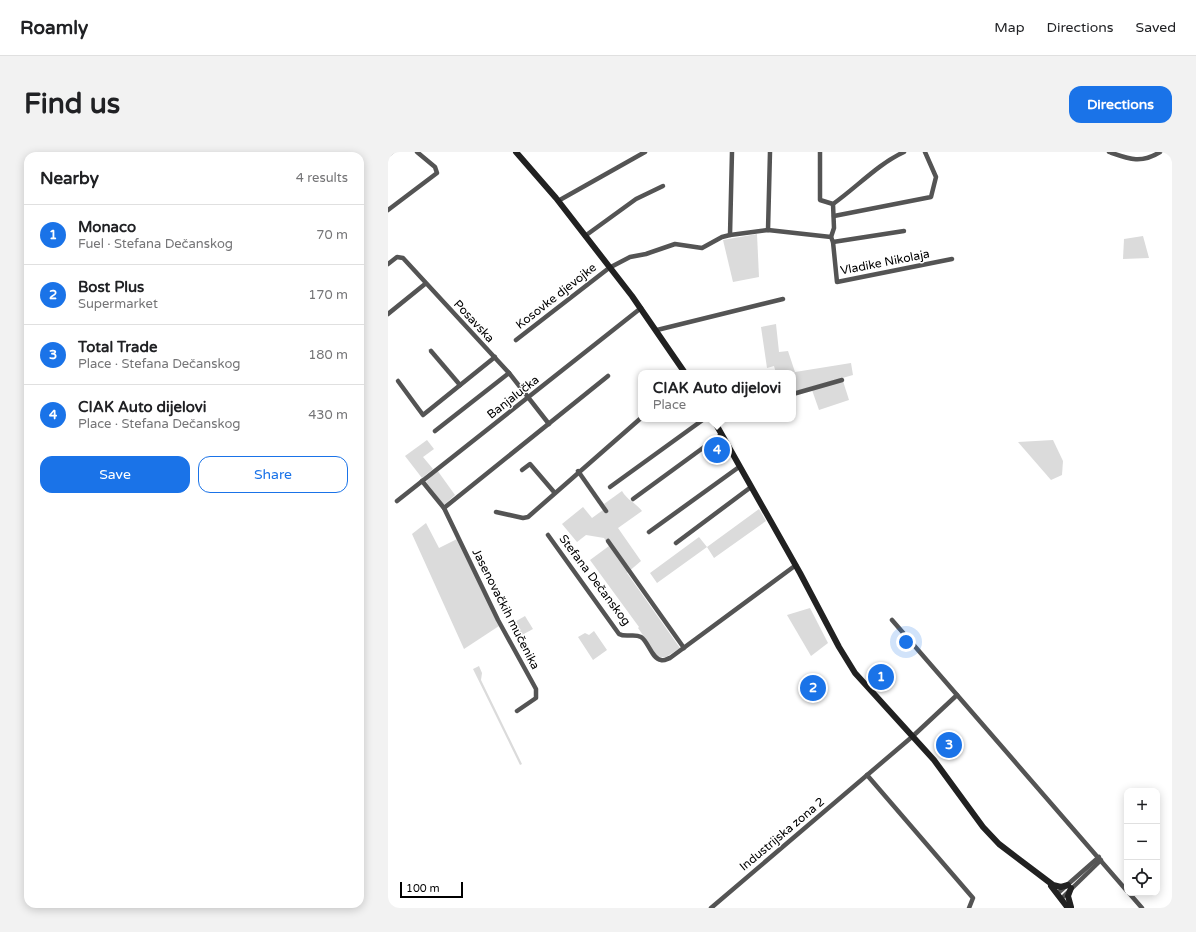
<!DOCTYPE html>
<html lang="en">
<head>
<meta charset="utf-8">
<style>
	:root { --surface:#fff; --page:#f2f2f2; --text:#202124; --muted:#757577; --line:#e0e0e0; --accent:#1a73e8 }
	body { margin:0; font-family:"Varela Round",sans-serif; background:var(--page); color:var(--text) }
	.controls { position:absolute; right:12px; bottom:12px; display:grid; overflow:hidden; border-radius:8px; box-shadow:0 2px 10px #0003 }
	.controls button { width:36px; height:36px; display:grid; place-items:center; padding:0; border:0; border-bottom:1px solid var(--line); background:var(--surface); color:var(--text); font:20px sans-serif }
	.scale { position:absolute; left:12px; bottom:10px; width:63px; box-sizing:border-box; padding-left:4px; border:2px solid #000; border-top:0; font-size:11px; line-height:14px; white-space:nowrap; color:#000; -webkit-text-stroke:3px #fff; paint-order:stroke }
	.you { position:absolute; left:518px; top:490px; width:14px; height:14px; margin:-10px; border:3px solid #fff; border-radius:50%; background:#1a73e8; box-shadow:0 0 0 6px #1a73e833 }
	.badge { display:grid; place-items:center; width:26px; height:26px; border-radius:50%; background:var(--accent); color:#fff; font-size:13px; font-weight:700 }
	.pin { position:absolute; translate:-50% -50%; border:2px solid #fff; box-shadow:0 1px 4px #0006 }
	.popup { position:absolute; left:250px; top:218px; width:158px; height:52px; box-sizing:border-box; display:grid; place-content:center; border-radius:8px; background:var(--surface); filter:drop-shadow(0 1px 3px #0005); font-size:13px; white-space:nowrap; color:var(--muted) }
	.popup b { font-size:15px; color:var(--text) }
	.popup::after { content:''; position:absolute; left:50%; top:100%; margin-left:-8px; border:8px solid transparent; border-top-color:var(--surface) }
	.list { margin:0; padding:0; list-style:none }
	h2 { display:flex; justify-content:space-between; align-items:center; height:52px; margin:0; padding:0 16px; font-size:17px }
	h2 small { font-size:13px; font-weight:400; color:var(--muted) }
	.list li { display:grid; grid-template-columns:26px 1fr auto; gap:12px; align-items:center; box-sizing:border-box; height:60px; padding:0 16px; border-top:1px solid var(--line) }
	.list b { display:block; font-size:15px; white-space:nowrap }
	.list p { margin:0; font-size:13px; white-space:nowrap; color:var(--muted) }
	.list em { font-size:13px; font-style:normal; color:var(--muted) }
	.actions { display:flex; gap:8px; padding:12px 16px }
	.actions a { flex:1; padding:9px 0; border:1px solid var(--accent); border-radius:12px; text-align:center; font-size:14px; color:var(--accent) }
	.actions .main { background:var(--accent); color:#fff }
	.icon { flex:none; width:22px; height:22px; fill:none; stroke:currentColor; stroke-width:2; stroke-linecap:round; stroke-linejoin:round }
	.map { position:relative; flex:none; width:784px; height:756px; overflow:hidden; border-radius:12px }
	header { display:flex; align-items:center; gap:24px; box-sizing:border-box; height:56px; padding:0 20px; background:var(--surface); border-bottom:1px solid var(--line) }
	header strong { font-size:19px }
	nav { display:flex; gap:22px; margin-inline-start:auto; font-size:14px }
	.intro { display:flex; align-items:center; justify-content:space-between; box-sizing:border-box; height:96px; padding:0 24px }
	h1 { margin:0; font-size:28px }
	.button { padding:10px 18px; border-radius:12px; background:var(--accent); color:#fff; font-size:14px; font-weight:700 }
	main { display:flex; gap:24px; padding:0 24px }
	aside { flex:1; background:var(--surface); border-radius:12px; box-shadow:0 2px 10px #0003 }
	.map>svg:first-child { display:block }
	.green { fill:#dbdbdb }
	.lines { fill:none; stroke-linecap:round; stroke-linejoin:round }
	.street { stroke:#545454; stroke-width:4.5 }
	.secondary { stroke:#212121; stroke-width:6 }
	.labels { text-anchor:middle; stroke-width:3; stroke-linejoin:round; paint-order:stroke }
	.street-label { font-size:12px; fill:#000; stroke:#fff }
</style>
</head>
<body>
<header>
<strong>Roamly</strong>
<nav><a>Map</a><a>Directions</a><a>Saved</a></nav>
</header>
<div class="intro"><h1>Find us</h1><a class="button">Directions</a></div>
<main>
<aside>
<h2>Nearby<small>4 results</small></h2>
<ul class="list">
<li><span class="badge">1</span><div><b>Monaco</b><p>Fuel · Stefana Dečanskog</p></div><em>70 m</em></li>
<li><span class="badge">2</span><div><b>Bost Plus</b><p>Supermarket</p></div><em>170 m</em></li>
<li><span class="badge">3</span><div><b>Total Trade</b><p>Place · Stefana Dečanskog</p></div><em>180 m</em></li>
<li><span class="badge">4</span><div><b>CIAK Auto dijelovi</b><p>Place · Stefana Dečanskog</p></div><em>430 m</em></li>
</ul>
<div class="actions"><a class="main">Save</a><a>Share</a></div>
</aside>
<div class="map">
<svg width="784" height="756" viewBox="0 0 784 756">
	<rect width="100%" height="100%" fill="#fff"/>
	<g class="green">
		<polygon points="369,82 371,125 345,130 335,88"/>
		<polygon points="755,84 761,106 735,107 736,87"/>
		<polygon points="388,172 391,200 400,199 407,220 463,211 465,223 405,240 405,221 388,221 386,214 379,216 373,175"/>
		<polygon points="455,229 461,248 431,258 424,238"/>
		<polygon points="39,288 46,297 35,305 45,317 34,326 17,304"/>
		<polygon points="665,288 675,309 674,323 663,328 630,290"/>
		<polygon points="49,318 67,343 56,353 38,330"/>
		<path d="M234 339C239 348 248 351 254 359L230 376 253 409 239 421 292 496 278 505H270L250 476 251 475 202 408 221 394 216 386 198 383 189 390 174 372 195 355 204 366 215 358 217 361 220 359 216 352Z"/>
		<polygon points="371,357 378,369 326,406 319,395 269,431 262,421 311,385 319,395"/>
		<polygon points="38,371 51,396 69,387 111,474 76,497 24,382"/>
		<polygon points="422,456 440,491 423,504 399,463"/>
		<polygon points="137,464 145,477 132,484 125,471"/>
		<polygon points="206,479 219,498 205,508 190,485 197,481 201,483"/>
		<polygon points="91,514 94,521 93,528 134,612 132,613 85,517"/>
	</g>
	<g class="lines">
		<g class="street">
			<path d="M432 0V48L445 52C469 35 490 12 516 0"/>
			<path d="M721 0C741 7 753 12 772 0"/>
			<polyline points="0,3 4,0"/>
			<polyline points="170,49 257,0"/>
			<polyline points="0,58 49,21 47,15 29,0"/>
			<polyline points="446,64 543,45 548,25 537,0"/>
			<polyline points="380,78 382,0"/>
			<polyline points="342,83 344,0"/>
			<polyline points="197,84 248,47 275,34"/>
			<polyline points="443,85 446,76 445,52"/>
			<polyline points="445,90 516,79"/>
			<polyline points="0,112 9,105 15,106 121,221 161,272"/>
			<polyline points="0,162 37,132"/>
			<polyline points="269,178 395,147"/>
			<polyline points="128,188 221,116 242,105 258,102 287,92 314,96 334,85 342,83 380,78 443,85 445,90 449,130 564,107"/>
			<polyline points="43,199 72,233"/>
			<polyline points="10,229 35,263 107,205"/>
			<polyline points="405,242 454,228"/>
			<polyline points="47,279 121,221"/>
			<polyline points="134,318 142,312 166,340"/>
			<polyline points="190,319 218,359"/>
			<polyline points="34,329 56,356 110,468 148,537 148,546 129,559"/>
			<polyline points="222,335 316,267"/>
			<polyline points="245,347 334,282"/>
			<polyline points="9,349 253,156"/>
			<polyline points="56,356 220,224"/>
			<polyline points="108,360 135,366 140,365 253,266"/>
			<polyline points="261,380 351,315"/>
			<path d="M160 383 231 482C238 486 246 481 253 485 260 489 264 507 273 508 276 509 279 507 282 506L408 413"/>
			<polyline points="220,389 296,496"/>
			<polyline points="288,391 363,335"/>
			<polyline points="504,468 739,739"/>
			<polyline points="479,623 585,746 581,756"/>
			<polyline points="670,741 711,705"/>
			<polyline points="741,741 754,756"/>
			<polyline points="674,746 713,708"/>
			<polyline points="323,756 525,584 569,543"/>
		</g>
		<g class="secondary">
			<polyline points="128,0 168,46 244,144 297,221"/>
			<polyline points="325,267 412,421 451,495 467,521 546,608 595,675 611,692 665,733 673,735 680,733"/>
			<polyline points="663,734 680,756"/>
			<polyline points="683,755 680,744 683,736"/>
		</g>
	</g>
	<g class="labels">
		<g class="street-label">
			<text transform="translate(497 110) rotate(-11)" y="4">Vladike Nikolaja</text>
			<text transform="translate(168 144) rotate(-38)" y="4">Kosovke djevojke</text>
			<text transform="translate(86 169) rotate(47)" y="4">Posavska</text>
			<text transform="translate(125 245) rotate(-38)" y="4">Banjalučka</text>
			<text transform="translate(207 428) rotate(53)" y="4">Stefana Dečanskog</text>
			<text transform="translate(118 457) rotate(63)" y="4">Jasenovačkih mučenika</text>
			<text transform="translate(394 682) rotate(-40)" y="4">Industrijska zona 2</text>
		</g>
	</g>
</svg>
<div class="controls">
<button>+</button>
<button>−</button>
<button><svg class="icon" aria-label="locate" viewBox="0 0 24 24"><circle cx="12" cy="12" r="6"/><path d="M12 2v4M12 18v4M2 12h4M18 12h4"/></svg></button>
</div>
<div class="scale">100 m</div>
<div class="you"></div>
<div class="pin badge" style="left:493px;top:525px">1</div>
<div class="pin badge" style="left:425px;top:536px">2</div>
<div class="pin badge" style="left:561px;top:593px">3</div>
<div class="pin badge" style="left:329px;top:298px">4</div>
<div class="popup"><b>CIAK Auto dijelovi</b>Place</div>
</div>
</main>
</body>
</html>
